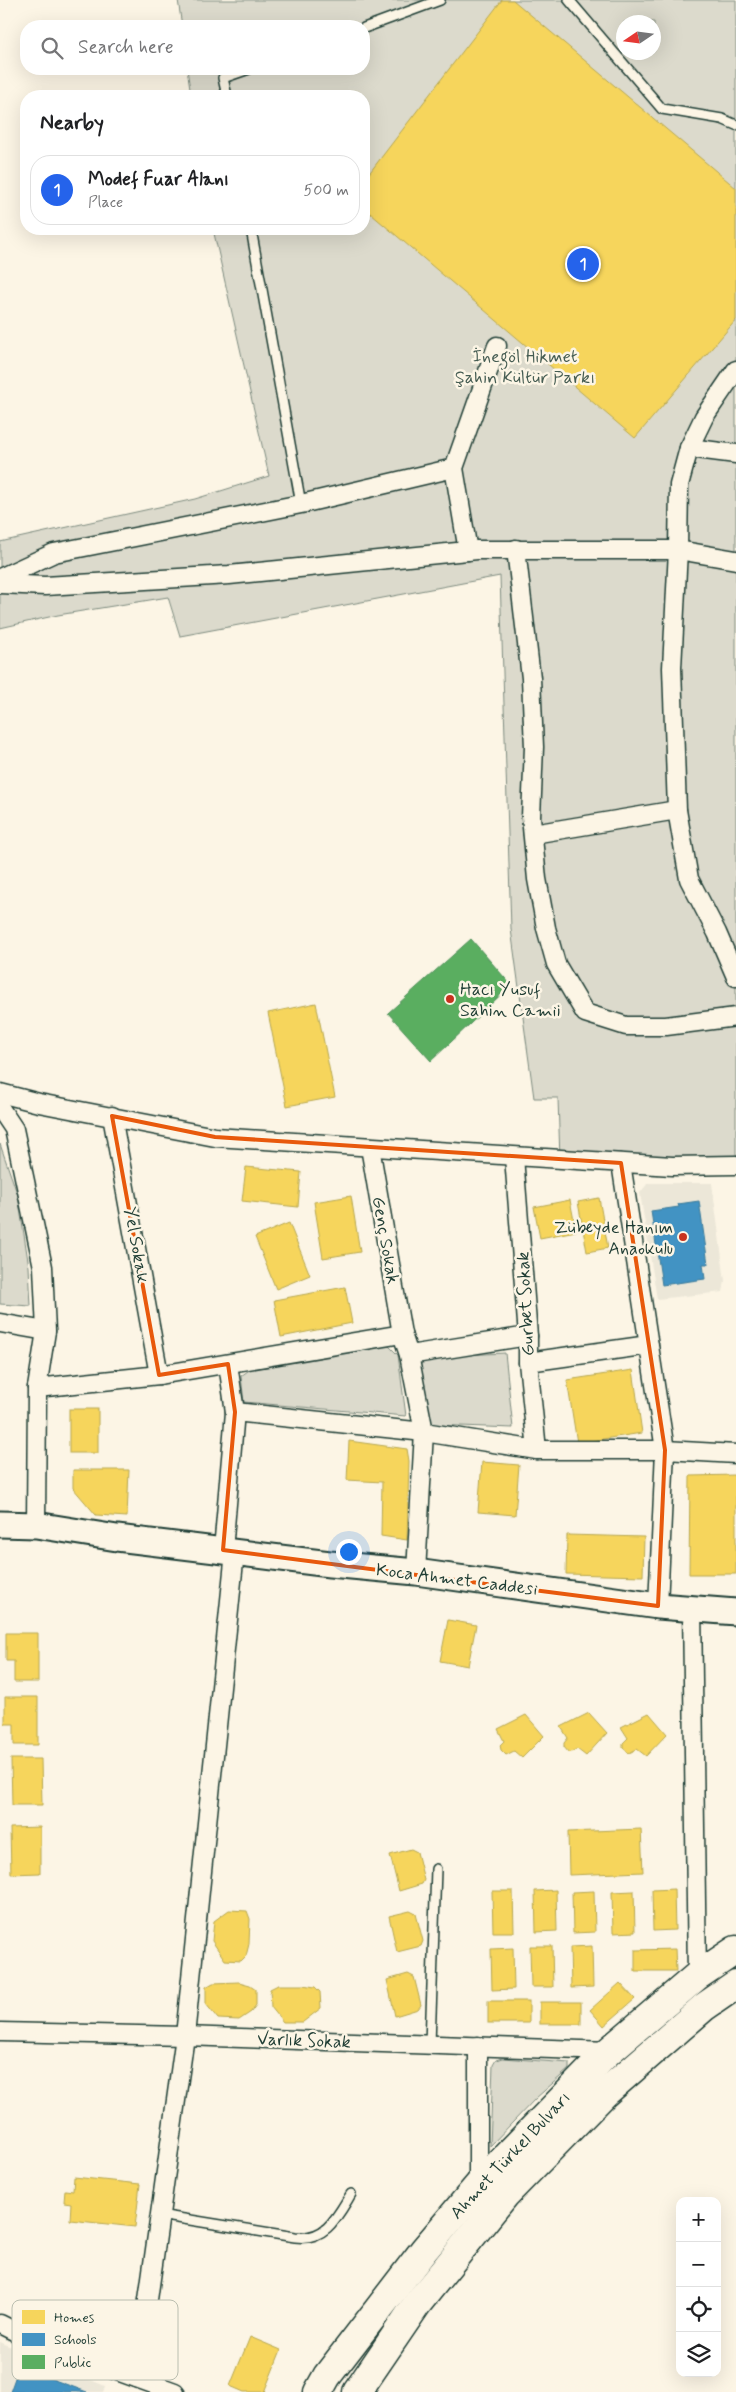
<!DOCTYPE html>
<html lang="en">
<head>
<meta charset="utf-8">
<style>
	:root { --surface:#fff; --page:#f2f2f2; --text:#202124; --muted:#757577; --line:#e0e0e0; --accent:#2563eb }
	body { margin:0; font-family:Mynerve,sans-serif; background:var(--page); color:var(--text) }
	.controls { position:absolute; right:15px; bottom:15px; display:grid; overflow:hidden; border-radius:10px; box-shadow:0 5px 20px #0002 }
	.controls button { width:45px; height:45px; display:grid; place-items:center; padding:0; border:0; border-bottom:1px solid var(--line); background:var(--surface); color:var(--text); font:25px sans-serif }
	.compass { position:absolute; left:616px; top:15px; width:45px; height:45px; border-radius:50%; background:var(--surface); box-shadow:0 5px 20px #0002; rotate:257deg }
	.you { position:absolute; left:348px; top:1551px; width:18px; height:18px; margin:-12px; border:4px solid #fff; border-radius:50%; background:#1a73e8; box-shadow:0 0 0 8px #1a73e833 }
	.badge { display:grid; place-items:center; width:32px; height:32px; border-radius:50%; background:var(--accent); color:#fff; font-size:16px; font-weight:700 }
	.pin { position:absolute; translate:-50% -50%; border:2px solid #fff; box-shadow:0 1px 5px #0006 }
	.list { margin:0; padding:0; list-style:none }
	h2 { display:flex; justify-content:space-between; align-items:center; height:65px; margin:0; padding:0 20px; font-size:21px }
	h2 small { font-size:16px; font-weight:400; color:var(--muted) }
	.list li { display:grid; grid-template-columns:32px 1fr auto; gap:15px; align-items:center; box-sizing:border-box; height:70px; margin:0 10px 10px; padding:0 10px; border:1px solid var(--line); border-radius:20px }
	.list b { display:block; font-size:19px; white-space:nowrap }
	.list p { margin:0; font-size:16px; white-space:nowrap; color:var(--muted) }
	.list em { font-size:16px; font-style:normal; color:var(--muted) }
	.icon { flex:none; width:28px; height:28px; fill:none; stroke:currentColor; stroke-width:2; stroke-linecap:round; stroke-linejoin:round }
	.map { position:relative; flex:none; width:736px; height:2392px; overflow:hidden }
	.search { position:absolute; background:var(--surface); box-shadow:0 5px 20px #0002; left:20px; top:20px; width:350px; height:55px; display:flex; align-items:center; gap:12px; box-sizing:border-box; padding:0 18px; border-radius:20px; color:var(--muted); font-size:19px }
	.panel { position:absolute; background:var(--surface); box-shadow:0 5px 20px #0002; left:20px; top:90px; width:350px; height:145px; border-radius:20px }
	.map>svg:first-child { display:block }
	.built { fill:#ece7d8 }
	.green { fill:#dcdacc; stroke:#7e8c80; fill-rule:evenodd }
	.homes { fill:#f6d55c; stroke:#b6a750 }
	.schools { fill:#4393c3; stroke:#387998 }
	.public { fill:#5aae61; stroke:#488c54 }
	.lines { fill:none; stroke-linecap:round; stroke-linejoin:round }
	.lane-casing { stroke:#1f3d34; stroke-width:12 }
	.street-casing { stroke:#1f3d34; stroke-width:21 }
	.secondary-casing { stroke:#1f3d34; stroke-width:29 }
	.primary-casing { stroke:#1f3d34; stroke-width:31 }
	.lane { stroke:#fcf5e5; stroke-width:9 }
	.street { stroke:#fcf5e5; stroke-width:18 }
	.secondary { stroke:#fcf5e5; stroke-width:25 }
	.primary { stroke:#fcf5e5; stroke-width:28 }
	.marked { fill:none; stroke:#e8590c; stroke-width:4; stroke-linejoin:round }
	.poi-dot { fill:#c8321e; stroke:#fcf5e5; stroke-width:2 }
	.labels { text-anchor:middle; stroke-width:5; stroke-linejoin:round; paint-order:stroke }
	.park-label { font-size:18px; fill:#455c52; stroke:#fcf5e5 }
	.poi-label { font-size:18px; fill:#1f3d34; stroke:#fcf5e5; text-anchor:start }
	.street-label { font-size:18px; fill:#1f3d34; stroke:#fcf5e5 }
	.key { fill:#fcf5e5; stroke:#babeb0; stroke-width:1 }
	.key-label { font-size:14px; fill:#1f3d34 }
</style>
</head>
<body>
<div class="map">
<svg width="736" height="2392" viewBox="0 0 736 2392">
	<rect width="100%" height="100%" fill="#fcf5e5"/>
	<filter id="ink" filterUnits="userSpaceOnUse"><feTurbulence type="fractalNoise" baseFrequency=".02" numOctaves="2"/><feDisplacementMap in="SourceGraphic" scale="10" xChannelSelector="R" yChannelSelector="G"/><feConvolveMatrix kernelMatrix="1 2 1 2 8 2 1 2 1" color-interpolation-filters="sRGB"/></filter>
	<g filter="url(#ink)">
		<g class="built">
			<polygon points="648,1183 712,1183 725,1281 723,1292 657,1299 640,1193"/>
			<polygon points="0,2342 105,2386 103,2392 0,2392"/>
		</g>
		<g class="green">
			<path d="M178 0H736V1165L560 1160 558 1098H534L511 929 500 576 180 636 168 597 58 615 0 628V542L195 499 269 476 213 229H364V96H191L187 69H364V26H182ZM624 22H654V52H624Z"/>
			<polygon points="0,1144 18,1196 29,1267 31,1306 0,1304"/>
			<polygon points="378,1343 389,1346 398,1355 406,1416 244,1402 241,1376 252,1368"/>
			<polygon points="505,1353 513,1428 434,1425 428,1418 421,1375 420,1363 424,1357"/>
			<polygon points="502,2058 569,2063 569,2069 536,2098 490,2146 493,2065 496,2060"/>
		</g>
		<g class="homes">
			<polygon points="502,0 513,0 736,188 736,320 635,438 364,208 364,180"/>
			<polygon points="316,1003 335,1097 287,1106 268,1013"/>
			<polygon points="246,1167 301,1172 298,1207 242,1201"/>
			<polygon points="351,1196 360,1252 323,1258 314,1202"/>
			<polygon points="599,1198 608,1248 587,1252 578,1202"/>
			<polygon points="570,1200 576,1231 540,1238 534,1207"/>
			<polygon points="289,1223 310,1275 276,1289 255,1237"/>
			<polygon points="345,1287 352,1323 281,1337 274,1300"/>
			<polygon points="633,1370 642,1433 577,1443 567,1380"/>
			<rect x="69" y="1409" width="29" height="44"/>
			<polygon points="349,1441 407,1449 409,1461 407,1540 381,1536 382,1482 347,1480"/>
			<polygon points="482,1462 519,1465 515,1515 478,1512"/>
			<polygon points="73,1470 129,1470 127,1517 96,1515 73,1488"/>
			<polygon points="736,1475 736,1574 689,1574 690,1476"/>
			<polygon points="567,1535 644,1537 643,1576 566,1574"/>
			<polygon points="448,1620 476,1625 468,1666 440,1661"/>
			<polygon points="6,1633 38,1633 38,1682 14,1682 14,1661 6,1661"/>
			<polygon points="5,1697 38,1697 38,1745 14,1745 14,1724 5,1724"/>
			<polygon points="589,1713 607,1733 586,1756 577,1749 569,1753 564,1747 564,1743 568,1738 561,1727"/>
			<polygon points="649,1713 667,1734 646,1756 637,1749 629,1753 623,1748 623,1743 628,1738 621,1727"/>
			<polygon points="526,1715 544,1736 522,1758 514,1751 506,1755 501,1750 500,1745 504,1741 498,1729"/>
			<polygon points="11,1759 41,1759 42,1805 12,1805"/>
			<polygon points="40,1827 40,1873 11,1874 10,1828"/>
			<polygon points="641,1829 643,1872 569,1875 568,1832"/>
			<polygon points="411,1849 417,1852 424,1880 422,1884 399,1891 390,1855"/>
			<polygon points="674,1889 675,1930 653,1931 652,1890"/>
			<polygon points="556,1890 557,1931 536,1932 535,1891"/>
			<polygon points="492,1891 513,1891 514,1932 493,1932"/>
			<polygon points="594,1891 595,1932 573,1933 572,1892"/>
			<polygon points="634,1891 635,1932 613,1933 612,1892"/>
			<polygon points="229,1910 247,1911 250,1919 249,1944 246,1956 241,1961 225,1960 212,1941 214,1921"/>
			<polygon points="410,1911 416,1914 423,1941 421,1946 397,1952 389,1916"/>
			<polygon points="530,1946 552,1946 553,1987 531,1987"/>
			<polygon points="592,1946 593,1987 571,1988 570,1947"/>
			<polygon points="513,1948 514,1989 492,1990 491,1949"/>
			<polygon points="675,1949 676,1971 635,1971 635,1950"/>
			<polygon points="408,1974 414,1977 421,2005 418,2009 395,2016 387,1980"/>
			<polygon points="239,1982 250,1985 256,1989 256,2005 251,2012 239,2020 218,2019 206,2004 206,1987 213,1983"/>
			<polygon points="620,1983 635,1999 604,2026 590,2010"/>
			<polygon points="278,1985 303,1985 315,1987 320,1992 321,2008 303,2022 283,2022 271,2007 270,1989"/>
			<rect x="488" y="2001" width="41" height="22"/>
			<rect x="540" y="2002" width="41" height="22"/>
			<polygon points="74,2177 140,2184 135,2227 70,2220 71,2203 64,2202 65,2190 73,2191"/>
			<polygon points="250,2337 281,2350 264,2392 244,2392 230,2386"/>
		</g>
		<g class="schools">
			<polygon points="699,1201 708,1264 703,1264 705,1279 662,1285 651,1211 679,1207 678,1204"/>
			<polygon points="19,2367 87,2392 10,2392"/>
		</g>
		<polygon class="public" points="471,939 511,985 431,1061 388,1013"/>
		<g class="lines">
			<g class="lane-casing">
				<g id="lane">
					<polyline points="569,0 662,109 722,119 736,125"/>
					<polyline points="364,28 440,0"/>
					<polyline points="227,96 223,78 249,69"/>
					<polyline points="251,229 301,504"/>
					<polyline points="430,2044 436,1869"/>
					<path d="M159 2215 295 2237C326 2241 337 2217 351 2194"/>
				</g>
			</g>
			<g class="street-casing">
				<g id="street">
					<polyline points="736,370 704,417 689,448 679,485 678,550 672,668 677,810 689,879 717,933 736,977"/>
					<polyline points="689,448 736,454"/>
					<polyline points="516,549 531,678 534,747 531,817 537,879 546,928 556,964 585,1013 626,1026 666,1026 736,1017"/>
					<polyline points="468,551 454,468 497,346"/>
					<polyline points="0,578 54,553 301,504 454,468"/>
					<polyline points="0,584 45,586 229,575 477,550 678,550 736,560"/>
					<polyline points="533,834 677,810"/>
					<polyline points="0,1093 39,1103 215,1137 672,1166 736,1165"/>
					<polyline points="0,1108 14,1129 43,1267 46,1331 37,1388 36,1525"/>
					<polyline points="112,1116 159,1375"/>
					<polyline points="370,1147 402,1334 409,1355 424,1432 416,1572"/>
					<polyline points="514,1157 528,1336 528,1362 537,1450"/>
					<polyline points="621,1163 665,1450 658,1606"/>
					<polyline points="0,1323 46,1331"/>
					<polyline points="409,1355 528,1336"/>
					<polyline points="528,1362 649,1345"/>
					<polyline points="37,1388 159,1375 402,1334"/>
					<polyline points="235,1412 424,1432 537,1450 665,1450 736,1454"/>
					<polyline points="223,1550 235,1412 228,1364"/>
					<polyline points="692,1607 697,1976"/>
					<polyline points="0,2032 185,2036 609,2051"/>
					<polyline points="478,2046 478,2185"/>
					<polyline points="0,2324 34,2341 175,2392"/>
					<polyline points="137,2378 185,2036 235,1552"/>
				</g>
			</g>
			<g class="secondary-casing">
				<polyline id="secondary" points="0,1524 36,1525 117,1538 330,1564 416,1572 658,1606 736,1612"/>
			</g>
			<g class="primary-casing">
				<g id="primary">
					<polyline points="318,2392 327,2376 424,2250 483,2180 609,2051 697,1976 736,1950"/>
					<polyline points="357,2392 417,2304 505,2195 605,2093 704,2007 736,1985"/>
				</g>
			</g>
			<use href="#lane" class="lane"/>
			<use href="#street" class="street"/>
			<use href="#secondary" class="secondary"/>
			<use href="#primary" class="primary"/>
		</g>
	</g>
	<path class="marked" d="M112 1116 215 1137 621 1163 665 1450 658 1606 223 1550 235 1412 228 1364 159 1375Z"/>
	<g class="poi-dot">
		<circle cx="450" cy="999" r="5"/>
		<circle cx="683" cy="1237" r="5"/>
	</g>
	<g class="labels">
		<g class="park-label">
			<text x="525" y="362">İnegöl Hikmet<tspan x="525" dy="21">Şahin Kültür Parkı</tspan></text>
		</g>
		<g class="poi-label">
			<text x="460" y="995">Hacı Yusuf<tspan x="460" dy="21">Sahin Camii</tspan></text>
			<text x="673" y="1233" text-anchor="end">Zübeyde Hanım<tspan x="673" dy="21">Anaokulu</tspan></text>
		</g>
		<g class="street-label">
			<text transform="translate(386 1240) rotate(80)" y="6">Genç Sokak</text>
			<text transform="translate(137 1245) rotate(80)" y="6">Yel Sokak</text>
			<text transform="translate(525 1304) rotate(-93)" y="6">Gurbet Sokak</text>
			<text transform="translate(457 1579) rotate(7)" y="6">Koca Ahmet Caddesi</text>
			<text transform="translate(304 2040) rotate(2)" y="6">Varlık Sokak</text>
			<text transform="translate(510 2155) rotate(-47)" y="6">Ahmet Türkel Bulvarı</text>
		</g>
	</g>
	<rect x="12" y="2300" width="166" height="80" rx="8" class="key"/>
	<rect x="22" y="2310" width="23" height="14" fill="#f6d55c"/>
	<rect x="22" y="2333" width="23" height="13" fill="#4393c3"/>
	<rect x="22" y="2355" width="23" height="14" fill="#5aae61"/>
	<g class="key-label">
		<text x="54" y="2322">Homes</text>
		<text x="54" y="2344">Schools</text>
		<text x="54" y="2367">Public</text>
	</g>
</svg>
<div class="controls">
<button>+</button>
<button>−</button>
<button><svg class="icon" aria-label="locate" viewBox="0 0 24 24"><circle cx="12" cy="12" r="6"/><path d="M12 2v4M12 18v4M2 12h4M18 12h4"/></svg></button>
<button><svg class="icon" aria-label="layers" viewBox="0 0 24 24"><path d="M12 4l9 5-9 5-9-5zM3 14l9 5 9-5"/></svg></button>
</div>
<svg class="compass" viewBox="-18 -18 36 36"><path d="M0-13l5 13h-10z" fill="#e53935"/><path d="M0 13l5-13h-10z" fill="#757577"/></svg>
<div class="you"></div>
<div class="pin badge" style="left:583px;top:264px">1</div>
<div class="search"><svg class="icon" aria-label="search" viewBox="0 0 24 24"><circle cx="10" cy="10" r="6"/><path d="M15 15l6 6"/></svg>Search here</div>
<section class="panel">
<h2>Nearby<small></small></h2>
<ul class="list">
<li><span class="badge">1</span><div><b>Modef Fuar Alanı</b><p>Place</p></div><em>500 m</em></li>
</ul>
</section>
</div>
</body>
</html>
